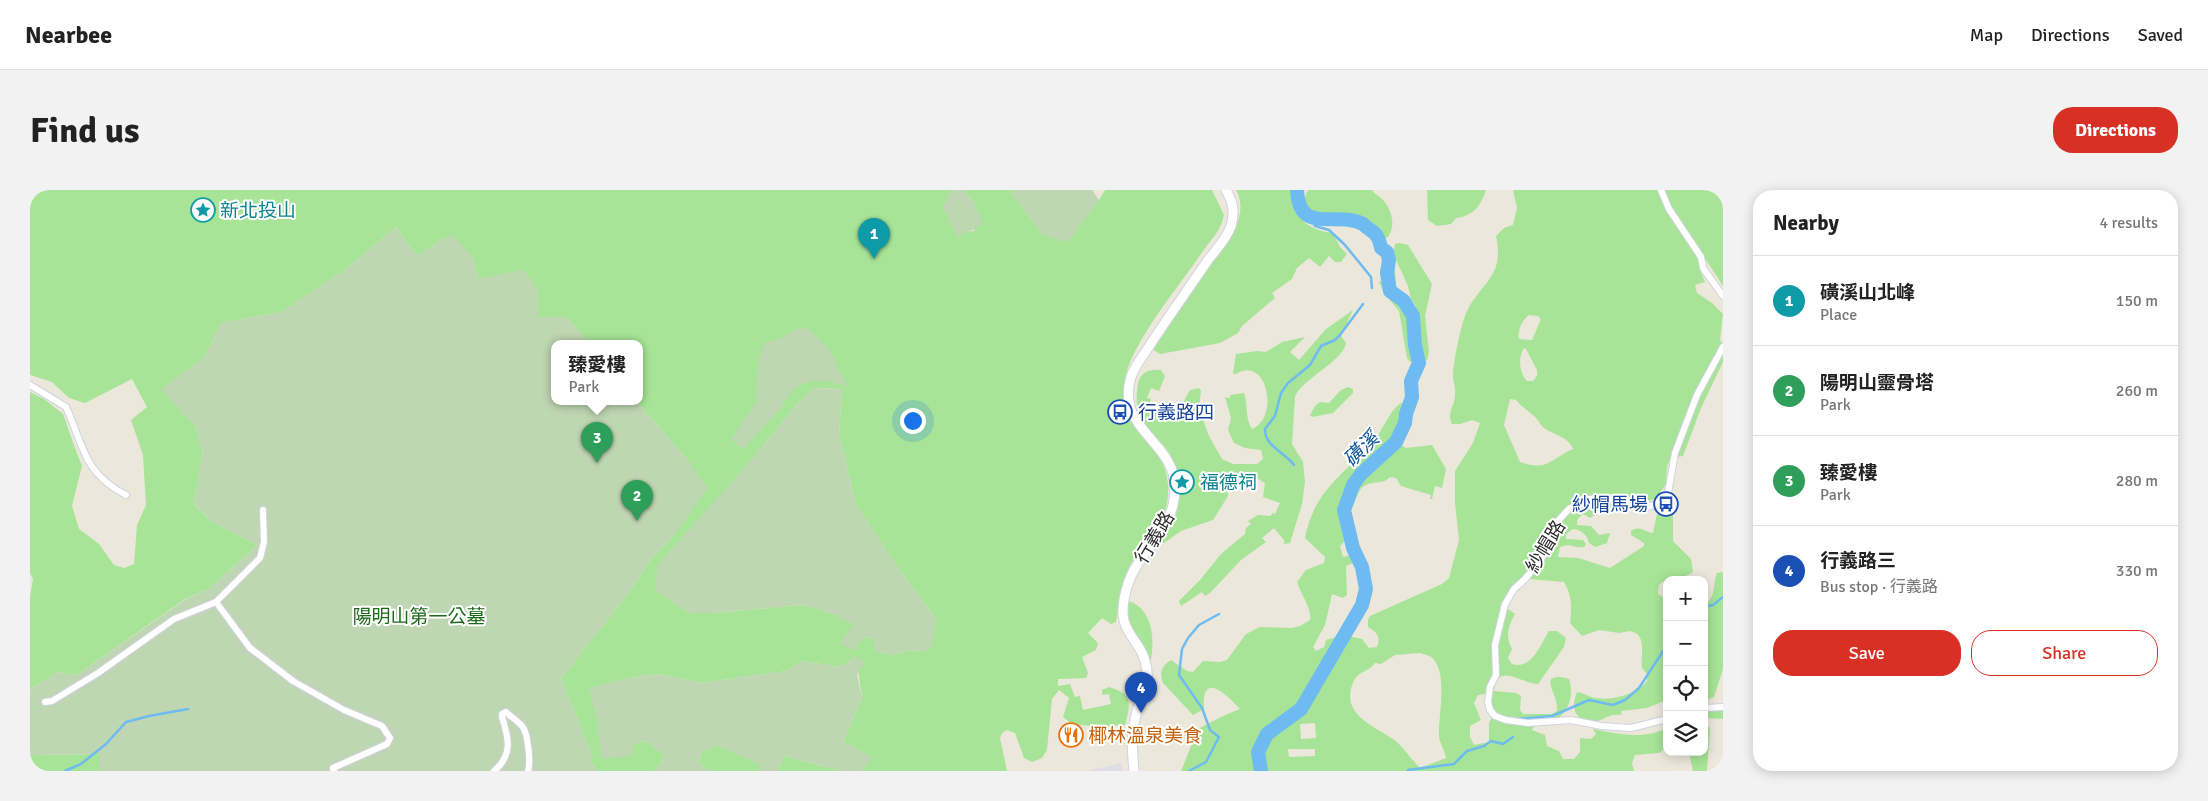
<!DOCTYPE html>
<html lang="en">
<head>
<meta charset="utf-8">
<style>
	:root { --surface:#fff; --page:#f2f2f2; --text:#222; --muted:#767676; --line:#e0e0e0; --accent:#d93025 }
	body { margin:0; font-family:Signika,"Noto Sans TC",sans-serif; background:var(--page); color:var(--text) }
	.controls { position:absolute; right:15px; bottom:15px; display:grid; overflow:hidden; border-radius:10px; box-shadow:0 2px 12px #0003 }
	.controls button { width:45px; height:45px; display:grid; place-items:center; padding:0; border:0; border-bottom:1px solid var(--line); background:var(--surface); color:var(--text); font:25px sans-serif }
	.you { position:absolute; left:882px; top:230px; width:18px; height:18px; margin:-12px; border:4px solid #fff; border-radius:50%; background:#1a73e8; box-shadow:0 0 0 8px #1a73e833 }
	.badge { display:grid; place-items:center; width:32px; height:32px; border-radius:50%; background:var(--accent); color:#fff; font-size:16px; font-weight:700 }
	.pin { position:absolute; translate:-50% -41px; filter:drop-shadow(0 1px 2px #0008) }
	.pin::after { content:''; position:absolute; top:26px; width:18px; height:15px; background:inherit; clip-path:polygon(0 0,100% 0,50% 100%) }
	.popup { position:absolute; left:521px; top:150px; width:92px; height:65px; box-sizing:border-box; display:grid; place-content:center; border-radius:10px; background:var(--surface); filter:drop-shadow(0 1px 4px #0005); font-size:16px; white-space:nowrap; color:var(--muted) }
	.popup b { font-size:19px; color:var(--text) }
	.popup::after { content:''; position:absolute; left:50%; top:100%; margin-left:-10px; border:10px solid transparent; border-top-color:var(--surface) }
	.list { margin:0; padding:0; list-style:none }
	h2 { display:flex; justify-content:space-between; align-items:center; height:65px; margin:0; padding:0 20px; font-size:21px }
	h2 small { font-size:16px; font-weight:400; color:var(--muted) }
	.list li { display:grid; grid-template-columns:32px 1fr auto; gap:15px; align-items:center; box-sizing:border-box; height:90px; padding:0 20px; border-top:1px solid var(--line) }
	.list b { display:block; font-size:19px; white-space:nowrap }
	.list p { margin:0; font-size:16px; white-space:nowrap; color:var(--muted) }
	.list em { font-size:16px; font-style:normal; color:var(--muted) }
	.actions { display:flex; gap:10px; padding:15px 20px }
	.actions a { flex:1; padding:11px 0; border:1px solid var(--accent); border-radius:20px; text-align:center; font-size:18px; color:var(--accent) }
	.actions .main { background:var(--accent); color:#fff }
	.icon { flex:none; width:28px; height:28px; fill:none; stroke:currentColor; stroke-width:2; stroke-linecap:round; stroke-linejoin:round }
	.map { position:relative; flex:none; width:1693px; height:581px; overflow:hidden; border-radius:20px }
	header { display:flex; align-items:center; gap:30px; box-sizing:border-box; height:70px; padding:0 25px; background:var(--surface); border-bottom:1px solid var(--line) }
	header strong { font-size:24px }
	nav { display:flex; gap:28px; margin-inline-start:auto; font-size:18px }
	.intro { display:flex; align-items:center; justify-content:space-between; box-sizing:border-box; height:120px; padding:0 30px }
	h1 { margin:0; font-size:35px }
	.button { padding:12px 22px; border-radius:20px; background:var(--accent); color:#fff; font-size:18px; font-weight:700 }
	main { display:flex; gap:30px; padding:0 30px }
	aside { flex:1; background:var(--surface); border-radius:20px; box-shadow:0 2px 12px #0003 }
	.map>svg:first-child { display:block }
	.industrial { fill:#e0dce4 }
	.green { fill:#a7e497; fill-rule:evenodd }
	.cemetery { fill:#bfd6b2 }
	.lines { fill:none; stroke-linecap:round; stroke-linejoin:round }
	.stream { stroke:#6dbbf0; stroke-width:2.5 }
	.river { stroke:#6dbbf0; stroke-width:14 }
	.street-casing { stroke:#d1d2e3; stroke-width:8 }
	.secondary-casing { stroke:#d1d2e3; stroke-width:11 }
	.street { stroke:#fff; stroke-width:6 }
	.secondary { stroke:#fff; stroke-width:9 }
	.labels { text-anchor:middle; stroke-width:4; stroke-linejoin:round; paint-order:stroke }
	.culture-label { font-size:19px; fill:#0d838f; stroke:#fff; text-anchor:start }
	.transit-label { font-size:19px; fill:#164399; stroke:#fff; text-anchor:start }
	.street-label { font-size:19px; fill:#2a2a2a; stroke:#fff }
	.park-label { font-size:19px; fill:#1e6819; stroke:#fff }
	.food-label { font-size:19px; fill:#c56008; stroke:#fff; text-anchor:start }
	.water-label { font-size:20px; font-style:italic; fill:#0c569c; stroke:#fff }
</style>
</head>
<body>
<header>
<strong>Nearbee</strong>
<nav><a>Map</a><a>Directions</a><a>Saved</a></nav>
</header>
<div class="intro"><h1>Find us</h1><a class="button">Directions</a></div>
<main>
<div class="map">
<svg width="1693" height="581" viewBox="0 0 1693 581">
	<rect width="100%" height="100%" fill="#ece7db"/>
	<polygon class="industrial" points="1091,573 1093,581 1057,581"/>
	<g class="green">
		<path d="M0 0H924L919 3 935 42 944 41 945 14 933 0H980L1013 45 1069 10 1075 0H1182L1194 25C1190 43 1181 49 1171 64 1149 96 1113 139 1099 175 1075 242 1134 243 1138 294 1141 336 1113 347 1098 380 1090 396 1089 415 1086 432L1081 434 1072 428 1058 443 1068 453 1066 460 1052 467 1058 483 1056 488 1028 489V496L1040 494 1045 507 1050 506 1053 520 1081 514 1079 504 1072 505V500L1079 497C1103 504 1101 513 1095 535L1069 537 1042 534 1033 527 1039 508 1029 500 1022 509 1017 560 1012 568 1002 572 994 568 985 543 977 540 972 543 970 548 977 581H832L841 567 813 552 832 508 826 467 810 477 771 471 757 481 671 493 629 484 599 488 560 498 566 525 603 554 617 551 635 567 625 581H566L561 572V563L531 488 600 401 621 369 642 348 652 332 671 306 658 271 607 212H610V154H560L536 127H508V99L448 89 442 66 413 49 389 65 382 60 366 37 315 80 251 122 191 133 174 168 132 199 166 237 173 263 164 314 181 331 227 355 180 398 155 409 47 485 28 482 0 499V407L3 389 0 383V202L14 209 33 224 45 258 52 276 42 316 49 339 69 354 84 375 94 378 104 374 107 335 116 315 113 265 101 230 117 217 102 189 55 213 39 208 22 192 0 185ZM784 198 812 199 809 244 826 315 865 374 906 429 892 462 879 460 864 465 845 461 844 449 833 447 824 435 806 425 775 415 684 423H660L632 404 729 261 768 213Z"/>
		<path d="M1206 0H1263C1263 28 1277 40 1303 43L1310 57 1317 64 1311 72H1305L1299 66 1290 77 1279 68 1267 78 1262 89 1242 103 1245 108 1212 136 1208 143 1190 153 1130 164 1122 159 1204 42C1210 28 1214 14 1206 0Z"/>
		<path d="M1278 0H1342C1345 5 1350 6 1354 11 1362 21 1366 36 1358 47L1352 49 1333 30 1282 25 1277 19 1274 9Z"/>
		<path d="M1397 0H1456C1451 16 1443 26 1426 28L1421 34 1407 36 1398 30Z"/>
		<path d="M1483 0H1693V96L1676 70 1670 68V80L1675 92 1665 95 1667 103 1682 113 1693 124 1690 150 1693 154V172L1671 218 1653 266 1641 268 1637 276 1636 294 1626 308C1600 319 1588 302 1563 305 1538 308 1523 330 1515 351 1512 357 1511 364 1508 369 1497 386 1486 401 1475 417L1485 424C1478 437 1475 446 1482 459L1478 468 1482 474C1502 480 1510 455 1519 441H1527L1536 448 1534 457 1508 494C1491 494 1468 471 1464 501L1486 503 1491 506 1490 520 1493 524H1522L1527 521C1528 506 1518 498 1521 489 1527 486 1532 487 1539 489 1544 502 1540 522 1526 529 1505 530 1478 534 1461 518L1462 503 1448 505 1444 513 1451 530 1440 536V547L1444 555 1459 552V533L1462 527 1487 535H1505L1502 540 1515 545 1517 556 1529 561 1533 569H1544L1550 562V548L1561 549 1566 544 1563 539C1589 544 1612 550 1637 538V557L1629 563 1605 565 1602 573 1604 581H1151L1168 539 1193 526 1210 519C1196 504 1171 480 1174 519L1163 525 1133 493C1129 483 1132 475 1141 470L1157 481 1163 482 1173 471 1190 472 1197 470 1216 444 1230 437 1261 438 1270 436 1280 430C1283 421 1270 402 1267 392L1276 380 1294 373 1295 367 1275 348C1284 301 1312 286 1342 253 1353 241 1358 222 1371 213L1378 215 1371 255 1376 258 1402 255 1416 279 1412 298 1405 296 1402 309H1400L1401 305 1371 296 1366 288 1360 287C1353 295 1343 290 1334 296 1326 301 1327 313 1318 322 1318 338 1324 343 1310 356L1313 367 1326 364 1330 370 1316 376 1317 405 1313 408 1302 404 1295 435 1283 457 1286 461 1294 457 1296 450 1314 445 1332 449 1339 458 1347 457C1351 447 1347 442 1338 437V429L1340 426 1412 394 1419 388 1429 350 1425 313V281L1443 253 1450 233 1442 230 1430 234H1422C1416 222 1425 216 1425 205 1426 198 1423 192 1423 186 1423 174 1430 140 1434 129 1446 93 1476 91 1466 46L1474 38 1483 35 1487 18ZM1499 125 1508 126 1511 129 1502 150 1489 149C1487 141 1492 130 1499 125ZM1494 158 1496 159 1507 180V186L1503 191H1497C1489 183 1488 167 1494 158ZM1480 209 1486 210C1491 216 1497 220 1504 226 1508 229 1510 235 1514 238 1524 245 1539 247 1543 259 1520 269 1518 282 1490 272L1474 235ZM1390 463C1393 464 1398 465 1401 467 1419 480 1408 527 1409 546 1410 555 1415 560 1416 568L1390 578C1382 570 1375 560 1367 552 1348 537 1309 526 1323 493 1327 481 1339 482 1345 473L1351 474 1365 465ZM1285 533 1286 548 1271 549 1270 534ZM1258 559H1285V566L1259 567Z"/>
		<path d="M1369 53 1378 55 1402 94 1395 126 1399 162 1397 170 1395 171 1386 149 1384 172H1380L1377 168 1369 121 1354 103 1349 92 1353 90 1350 80 1353 75 1361 76 1365 81C1366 86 1365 92 1366 97 1367 103 1382 121 1386 127V116L1381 109 1378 96 1363 63 1365 54Z"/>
		<path d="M1323 120 1311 146 1316 153C1313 171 1275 187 1265 206L1262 254 1273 272 1275 292 1272 314 1260 353 1254 354V350L1244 338 1232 348 1236 352 1211 370 1180 403 1175 406 1172 402 1151 416 1149 411 1170 390 1191 364 1215 344 1216 338 1221 334 1218 331 1228 325 1240 326 1243 323 1245 324 1250 313 1233 307 1235 293 1228 289H1219L1214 282C1202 289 1202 283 1190 287V292L1197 298 1198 306 1183 330 1151 341 1134 353 1131 351C1143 329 1153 303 1146 278 1136 240 1099 248 1108 194 1110 182 1120 179 1131 180L1135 186 1129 201 1121 198 1117 208 1121 209 1119 217 1121 222 1128 219 1141 224 1147 223 1160 200 1169 198 1171 201 1169 219 1179 246 1192 269 1203 274H1227L1233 269 1231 260 1215 258 1204 253 1198 240 1201 228 1195 207 1200 208V205L1214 203C1218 215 1215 229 1222 239 1250 228 1237 164 1206 184H1203L1206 164 1227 161 1236 162 1252 152 1275 147 1260 162 1269 170 1296 139Z"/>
		<polygon points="1318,197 1323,199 1323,203 1303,223 1282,227 1280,225 1285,216 1290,212 1299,213 1311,200"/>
		<path d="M1570 312 1588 315V319L1585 323 1569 322 1560 328 1553 324 1547 330V335L1561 336 1569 345 1580 343 1577 353 1565 357 1559 353C1557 345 1552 340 1543 339L1536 344V349L1553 350 1556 354 1554 357C1545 359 1540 352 1530 357L1528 367 1548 368 1580 378 1614 356V353L1601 345V341C1610 335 1614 342 1623 343L1628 319 1630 317 1642 320 1643 324V351L1661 369 1663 382C1653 390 1638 386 1629 395L1628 404 1637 410 1636 510 1617 518 1591 521 1592 525C1577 524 1579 528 1567 531 1562 532 1555 529 1550 528 1542 521 1543 512 1547 502 1554 503 1559 507 1566 508 1582 511 1607 504 1617 491V484L1612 478C1610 464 1618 445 1600 441L1589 443 1569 440 1552 446 1540 433C1542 417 1542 406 1534 392L1500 389C1520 357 1525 316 1570 312Z"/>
		<path d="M1693 382V479L1684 507 1674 511V415C1687 407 1682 395 1687 383Z"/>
		<path d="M1097 411C1124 416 1126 456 1119 476L1097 437Z"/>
		<polygon points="1693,520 1693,529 1674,528 1674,521"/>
		<polygon points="1674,533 1680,538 1677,581 1663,581 1659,562 1674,562"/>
		<polygon points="686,555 731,574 728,581 679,581 669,573 671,563"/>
		<polygon points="69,564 69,581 0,581 0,565"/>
		<polygon points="754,566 812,581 747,581"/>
	</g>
	<g class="cemetery">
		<path d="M924 0H933L945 14 952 34C944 41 936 41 928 48L913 18 919 3Z"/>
		<polygon points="980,0 1062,0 1069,10 1038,52 1013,45"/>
		<polygon points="366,37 382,60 389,65 413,49 422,45 442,66 448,89 493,80 508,99 508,127 536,127 560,154 524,154 524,212 607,212 658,271 677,298 642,348 621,369 600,401 531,488 561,563 561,572 566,581 69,581 69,564 0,565 0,499 28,482 47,485 156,409 180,398 227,355 181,331 164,314 173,263 166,237 131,199 174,168 191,133 251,122 315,80"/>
		<path d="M777 138 799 159 818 198C799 189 777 185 761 203 756 208 753 216 747 222 736 234 724 246 713 259L701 249 726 213 729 171 734 153 750 149 766 139Z"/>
		<polygon points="784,198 812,199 809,244 826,315 865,374 906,429 902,457 892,462 879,460 864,465 844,461 844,449 833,447 824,461 810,453 823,435 806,425 775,415 684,423 660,423 632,404 625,402 628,375 729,261 768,213"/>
		<polygon points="826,467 834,473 827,484 832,508 813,552 842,567 832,581 812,581 754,566 747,581 728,581 730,574 686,555 671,563 669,573 679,581 625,581 635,567 617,551 604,554 602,566 572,569 566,525 559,498 599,488 629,484 671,493 757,481 771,471 810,477"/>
	</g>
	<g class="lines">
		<g class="stream">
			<polyline points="1282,29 1285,36 1299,40 1315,55 1341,87 1342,98"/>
			<path d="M1264 275C1256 263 1234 256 1235 239L1245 226 1251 203 1258 193 1280 175 1291 156 1305 150 1310 145 1333 114"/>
			<polyline points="1674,417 1683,415 1693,407"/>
			<polyline points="1488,529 1522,526 1559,510 1583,515 1595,510 1609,498 1637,455"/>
			<polyline points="1378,580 1424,574 1437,561 1454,556 1461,551 1473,554 1483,547"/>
			<polyline points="35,581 51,574 76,554 96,532 119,526 158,519"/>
			<polyline points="1159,581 1176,572 1189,547 1180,540 1172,518 1149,485 1152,459 1158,448 1169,435 1189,424"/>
		</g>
		<path class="river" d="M1231 581 1228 562 1237 544 1271 519 1332 415 1336 399 1332 377 1323 358 1314 320 1323 295 1331 284 1366 252 1375 233 1376 224 1382 207 1381 191 1389 173 1385 155 1383 126 1374 111 1360 101 1357 83 1359 70 1357 62 1351 58C1349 48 1347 44 1339 39 1338 39 1334 35 1333 34 1306 20 1269 46 1267 0"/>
		<g class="street-casing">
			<g id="street">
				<polyline points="1631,0 1639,19 1671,67 1673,78 1693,106"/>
				<path d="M0 195 36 217C54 256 53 283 96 305"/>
				<polyline points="233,320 234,352 230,368 186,412 220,458 263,491 314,520 352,536 360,548 357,554 303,578 304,581"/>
				<polyline points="15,512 22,511 68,483 144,429 186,412"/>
				<polyline points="1674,518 1693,517"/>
				<polyline points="1637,529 1601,538 1572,536 1541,530 1498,533 1476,530 1465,526 1460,520 1458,512 1460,497 1466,485 1465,455 1475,414 1484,399 1495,389 1512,368 1526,333 1539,319 1559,309 1570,308 1596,313 1609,318 1621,316 1637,309 1645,263 1667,205 1693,157"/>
				<path d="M464 581C483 565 479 549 472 527V524L476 522C481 527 488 531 492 536 498 543 501 573 498 581"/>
			</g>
		</g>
		<g class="secondary-casing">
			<path id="secondary" d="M1104 581C1102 562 1101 544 1106 525 1109 511 1119 496 1117 481 1113 444 1082 447 1097 397 1108 358 1145 345 1145 297 1145 252 1085 239 1101 187 1105 175 1114 165 1120 155 1139 126 1159 98 1178 70 1186 60 1197 48 1201 36 1205 22 1203 12 1196 0"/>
		</g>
		<use href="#street" class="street"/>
		<use href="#secondary" class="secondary"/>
	</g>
	<defs>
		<g id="sight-ring" transform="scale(1.25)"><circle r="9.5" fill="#fff" stroke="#0f9aa8" stroke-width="1.5"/><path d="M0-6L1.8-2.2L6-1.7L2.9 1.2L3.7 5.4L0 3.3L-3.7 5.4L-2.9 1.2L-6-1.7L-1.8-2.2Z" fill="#0f9aa8"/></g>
		<g id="bus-ring" transform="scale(1.25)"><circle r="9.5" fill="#fff" stroke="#1a4fb4" stroke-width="1.5"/><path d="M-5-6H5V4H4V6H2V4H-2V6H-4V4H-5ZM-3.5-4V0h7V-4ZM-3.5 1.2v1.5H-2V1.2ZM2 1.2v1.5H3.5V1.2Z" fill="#1a4fb4"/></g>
		<g id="restaurant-ring" transform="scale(1.25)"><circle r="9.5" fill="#fff" stroke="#e8710a" stroke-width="1.5"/><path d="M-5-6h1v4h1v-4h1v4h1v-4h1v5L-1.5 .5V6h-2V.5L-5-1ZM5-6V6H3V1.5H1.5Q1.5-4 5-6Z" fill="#e8710a"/></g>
	</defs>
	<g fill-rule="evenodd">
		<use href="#sight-ring" x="173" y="20"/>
		<use href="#bus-ring" x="1090" y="222"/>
		<use href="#sight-ring" x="1152" y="292"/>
		<use href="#bus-ring" x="1636" y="314"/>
		<use href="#restaurant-ring" x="1041" y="545"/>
	</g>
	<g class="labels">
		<g class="culture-label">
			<text x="190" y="27">新北投山</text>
			<text x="1170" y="299">福德祠</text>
		</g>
		<g class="transit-label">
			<text x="1108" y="229">行義路四</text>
			<text x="1618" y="321" text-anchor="end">紗帽馬場</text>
		</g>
		<g class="street-label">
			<text transform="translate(1124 347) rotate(-59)" y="7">行義路</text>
			<text transform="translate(1515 356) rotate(-59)" y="7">紗帽路</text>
		</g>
		<g class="park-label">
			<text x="389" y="433">陽明山第一公墓</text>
		</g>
		<g class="food-label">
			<text x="1058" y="552">椰林溫泉美食</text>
		</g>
		<g class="water-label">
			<text transform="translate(1331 259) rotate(-45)" y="7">磺溪</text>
		</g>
	</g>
</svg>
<div class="controls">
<button>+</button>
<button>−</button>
<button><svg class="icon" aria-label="locate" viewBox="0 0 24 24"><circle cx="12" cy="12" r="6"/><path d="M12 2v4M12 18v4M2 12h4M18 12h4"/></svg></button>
<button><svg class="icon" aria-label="layers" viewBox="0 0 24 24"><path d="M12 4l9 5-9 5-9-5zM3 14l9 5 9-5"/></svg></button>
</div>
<div class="you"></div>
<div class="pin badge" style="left:844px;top:69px;background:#0f9aa8">1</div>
<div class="pin badge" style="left:607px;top:331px;background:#2e9e5b">2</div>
<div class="pin badge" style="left:567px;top:273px;background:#2e9e5b">3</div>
<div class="popup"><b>臻愛樓</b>Park</div>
<div class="pin badge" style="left:1111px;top:523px;background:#1a4fb4">4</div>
</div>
<aside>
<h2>Nearby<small>4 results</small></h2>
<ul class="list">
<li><span class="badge" style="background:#0f9aa8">1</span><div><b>磺溪山北峰</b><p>Place</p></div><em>150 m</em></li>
<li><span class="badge" style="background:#2e9e5b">2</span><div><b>陽明山靈骨塔</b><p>Park</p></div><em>260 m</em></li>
<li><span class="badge" style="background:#2e9e5b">3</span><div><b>臻愛樓</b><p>Park</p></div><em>280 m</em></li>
<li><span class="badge" style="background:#1a4fb4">4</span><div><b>行義路三</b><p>Bus stop · 行義路</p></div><em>330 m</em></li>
</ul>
<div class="actions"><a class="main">Save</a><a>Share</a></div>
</aside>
</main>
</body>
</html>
